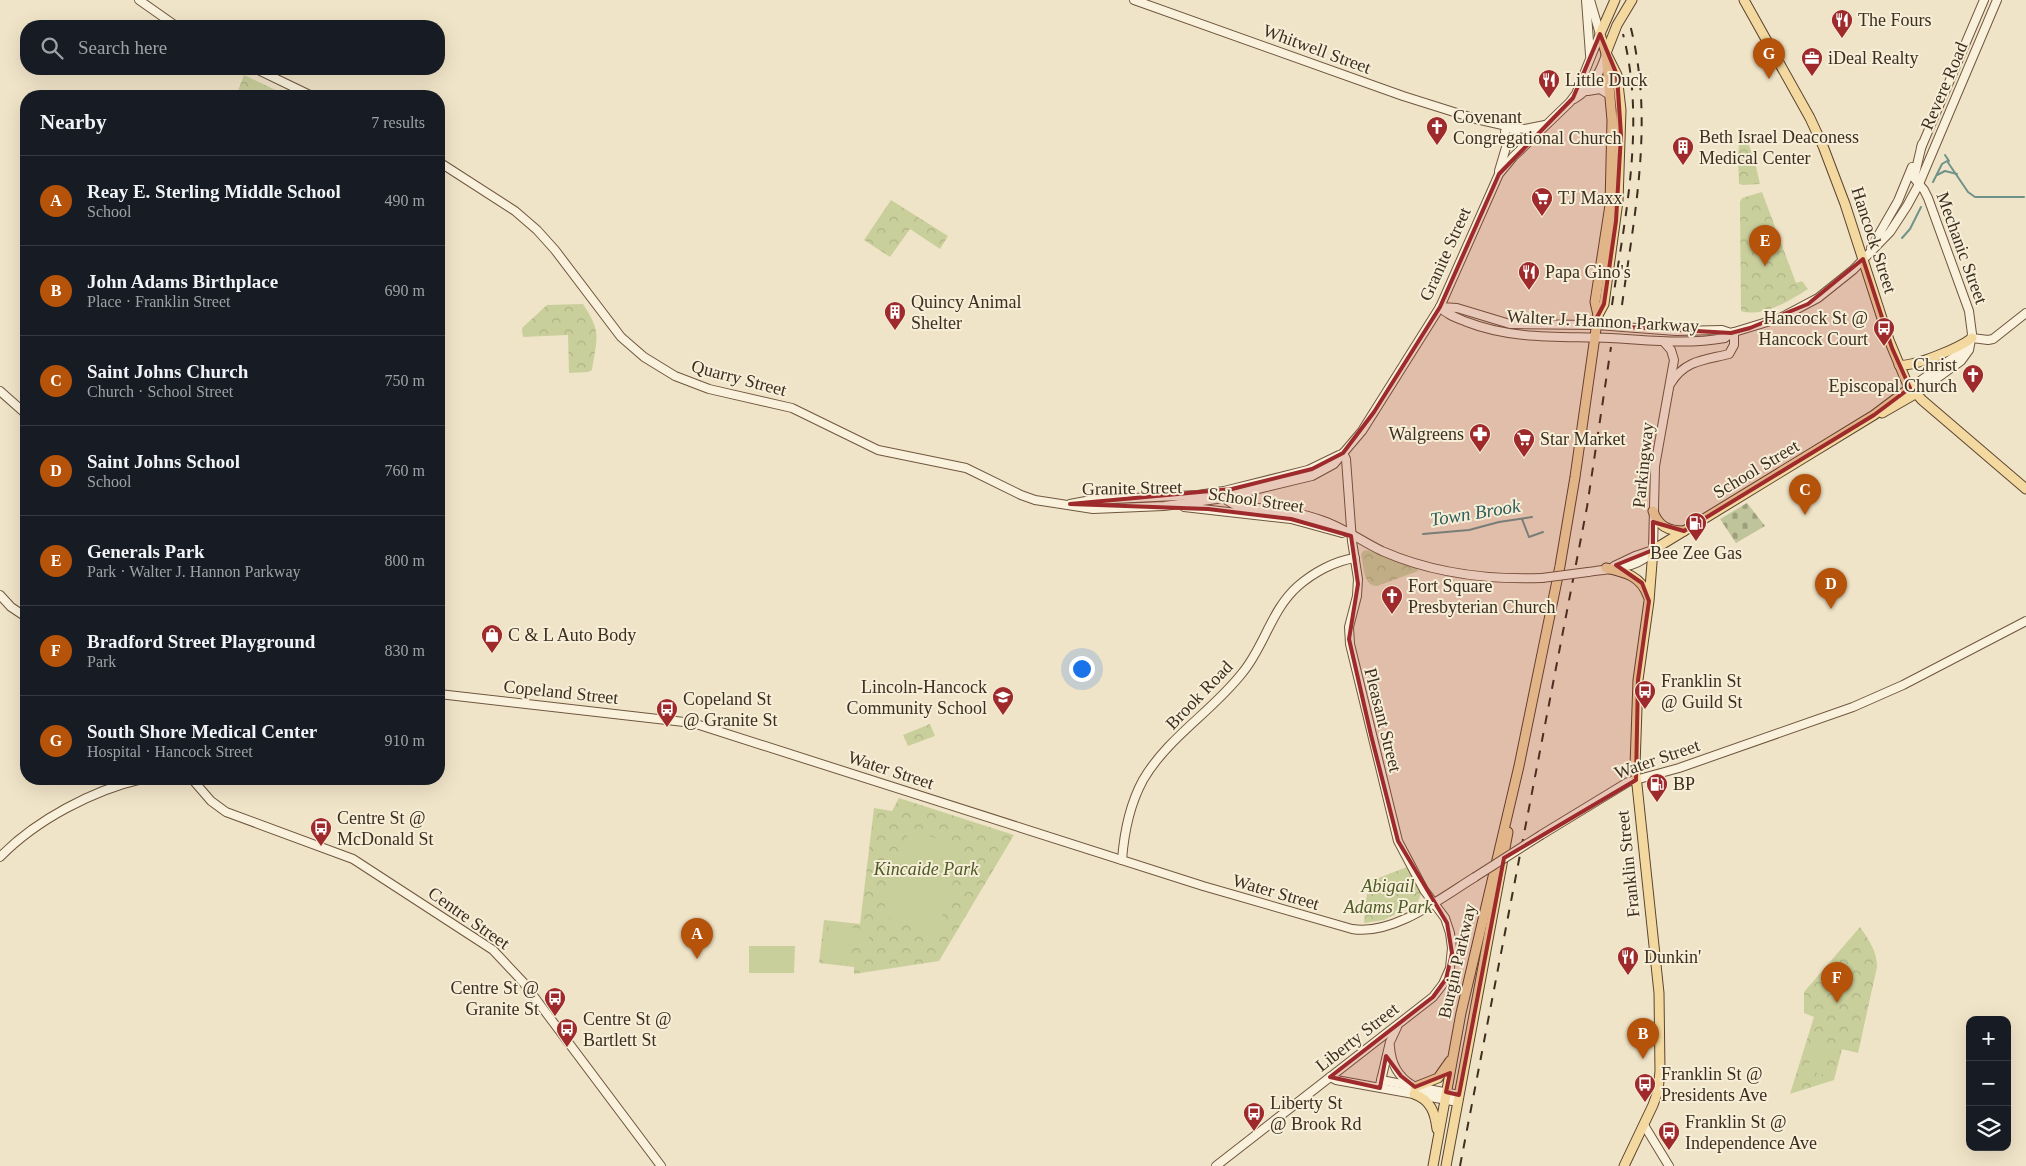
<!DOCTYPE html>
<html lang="en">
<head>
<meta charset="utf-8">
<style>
	:root { --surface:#171b24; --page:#242831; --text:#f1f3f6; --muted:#9ea1a6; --line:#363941; --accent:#b45309 }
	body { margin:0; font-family:"Times New Roman",serif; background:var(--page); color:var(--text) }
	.controls { position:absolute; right:15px; bottom:15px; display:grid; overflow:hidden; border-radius:10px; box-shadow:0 5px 20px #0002 }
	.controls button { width:45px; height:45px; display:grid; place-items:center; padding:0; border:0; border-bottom:1px solid var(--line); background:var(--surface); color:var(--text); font:25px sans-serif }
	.you { position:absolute; left:1081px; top:668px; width:18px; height:18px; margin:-12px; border:4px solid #fff; border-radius:50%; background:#1a73e8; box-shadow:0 0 0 8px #1a73e833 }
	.badge { display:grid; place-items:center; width:32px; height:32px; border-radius:50%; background:var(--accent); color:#fff; font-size:16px; font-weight:700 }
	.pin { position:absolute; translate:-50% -41px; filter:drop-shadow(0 1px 2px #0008) }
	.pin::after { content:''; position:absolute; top:26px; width:18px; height:15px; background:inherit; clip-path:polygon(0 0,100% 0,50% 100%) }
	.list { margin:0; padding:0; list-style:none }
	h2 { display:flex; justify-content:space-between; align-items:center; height:65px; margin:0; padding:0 20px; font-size:21px }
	h2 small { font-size:16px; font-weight:400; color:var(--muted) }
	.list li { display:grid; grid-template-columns:32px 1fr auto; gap:15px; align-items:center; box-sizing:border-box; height:90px; padding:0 20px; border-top:1px solid var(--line) }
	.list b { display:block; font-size:19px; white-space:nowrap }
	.list p { margin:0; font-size:16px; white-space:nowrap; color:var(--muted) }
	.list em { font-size:16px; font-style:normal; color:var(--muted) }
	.icon { flex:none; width:28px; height:28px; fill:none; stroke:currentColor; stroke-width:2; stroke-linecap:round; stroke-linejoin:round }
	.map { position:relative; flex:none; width:2026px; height:1166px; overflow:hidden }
	.search { position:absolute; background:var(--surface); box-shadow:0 5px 20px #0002; left:20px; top:20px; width:425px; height:55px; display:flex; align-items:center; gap:12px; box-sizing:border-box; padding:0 18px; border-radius:20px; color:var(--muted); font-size:19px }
	.panel { position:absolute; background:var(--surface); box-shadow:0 5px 20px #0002; left:20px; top:90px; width:425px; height:695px; border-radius:20px }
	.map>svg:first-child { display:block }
	.cemetery { fill:url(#cemetery-stones) }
	.park { fill:url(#park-crowns) }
	.pitch { fill:#c9cf9b }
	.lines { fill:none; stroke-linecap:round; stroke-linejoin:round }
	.stream { stroke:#6f938a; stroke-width:2 }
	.secondary-casing { stroke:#6f573f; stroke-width:10 }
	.primary-casing { stroke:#5b4430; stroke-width:11 }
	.secondary { stroke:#faf1dc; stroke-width:8 }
	.primary { stroke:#f3d9a0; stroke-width:9 }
	.rail { stroke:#3d2e20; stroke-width:2; stroke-dasharray:9 9; stroke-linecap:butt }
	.secondary-bridge-casing { stroke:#6f573f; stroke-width:10; stroke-linecap:butt }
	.secondary-bridge { stroke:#faf1dc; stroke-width:8 }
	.marked { fill:#9e2a2b; fill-opacity:0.2; stroke:#9e2a2b; stroke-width:4; stroke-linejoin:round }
	.labels { text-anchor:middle; stroke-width:4; stroke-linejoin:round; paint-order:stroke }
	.poi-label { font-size:18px; fill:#3d2e20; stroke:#f7eed8; text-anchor:start }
	.street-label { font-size:18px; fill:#3d2e20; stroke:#f7eed8 }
	.park-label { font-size:18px; font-style:italic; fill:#4d5a26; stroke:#f7eed8 }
	.water-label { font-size:19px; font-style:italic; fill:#2f5d5a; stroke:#f7eed8 }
</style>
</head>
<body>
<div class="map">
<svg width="2026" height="1166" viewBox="0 0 2026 1166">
	<defs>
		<pattern id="cemetery-stones" width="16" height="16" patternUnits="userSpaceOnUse" patternTransform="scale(1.25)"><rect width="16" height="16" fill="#bfc49a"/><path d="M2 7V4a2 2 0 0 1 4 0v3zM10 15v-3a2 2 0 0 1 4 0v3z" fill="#9ca07d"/></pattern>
		<pattern id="park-crowns" width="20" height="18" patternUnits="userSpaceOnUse" patternTransform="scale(1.25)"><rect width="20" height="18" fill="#c9cf9b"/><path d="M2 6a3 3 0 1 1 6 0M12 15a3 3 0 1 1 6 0" fill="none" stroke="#aeb285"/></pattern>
	</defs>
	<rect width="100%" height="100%" fill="#f0e4c8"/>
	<polygon class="cemetery" points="1747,503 1765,526 1736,543 1720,519"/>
	<g class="park">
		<polygon points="244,75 288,96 236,96"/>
		<polygon points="1742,128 1754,158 1760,184 1743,185 1739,184 1738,158 1740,129"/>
		<path d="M1762 192 1796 283 1802 281 1808 289C1791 300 1762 318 1741 311L1740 202 1742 198Z"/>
		<polygon points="891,200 948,236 940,249 910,229 890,257 864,240"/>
		<path d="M583 304C602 333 597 337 592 370L588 372 569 373 568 335 523 337 522 328 547 305Z"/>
		<path d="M1367 550 1390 559 1415 566 1418 571 1377 586C1363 586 1364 566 1361 555L1363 551Z"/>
		<polygon points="930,724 935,736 908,746 903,735"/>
		<polygon points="899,798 1014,835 939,961 854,974 854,967 819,963 824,920 860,924 874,808 892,811"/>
		<polygon points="1407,867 1421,894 1418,902 1384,920 1364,923 1368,882"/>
		<path d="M1860 927C1869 940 1877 951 1877 967L1858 1053 1842 1049 1834 1080 1790 1094 1814 1017 1804 1013V992Z"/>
	</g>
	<g class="pitch">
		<polygon points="909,830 964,847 937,933 882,916"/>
		<polygon points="829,924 855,928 853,943 828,940"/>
		<polygon points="856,928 870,930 868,945 854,943"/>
		<polygon points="749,946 795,946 794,973 749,973"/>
		<polygon points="826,946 852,949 850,964 825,961"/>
		<polygon points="1817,1043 1832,1049 1822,1075 1807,1069"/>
	</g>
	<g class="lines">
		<g class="stream">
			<polyline points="1945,155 1949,161"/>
			<polyline points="1937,175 1945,171 1957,174"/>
			<polyline points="1933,182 1942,164 1947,161 1968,192 1975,197 2024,197"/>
			<polyline points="1902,238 1910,229 1921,207"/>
			<polyline points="1522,519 1529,537 1543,532"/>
			<polyline points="1423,534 1469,530 1499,522 1532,517"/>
		</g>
		<g class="secondary-casing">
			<g id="secondary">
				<polyline points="139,0 176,26"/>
				<polyline points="1134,0 1403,96 1476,119 1507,126 1515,131 1523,147"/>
				<polyline points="1586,0 1590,55"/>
				<polyline points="256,69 312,96"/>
				<polyline points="1588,91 1600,89 1610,95"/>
				<path d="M1574 99C1592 88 1599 75 1606 55"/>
				<polyline points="1510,127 1525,129 1545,125"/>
				<polyline points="1921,148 1984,0"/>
				<polyline points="439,162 515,211 537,230 555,250 621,337 644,357 675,376 709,389 792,408 878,450 966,468 1021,495 1035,500 1093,509 1164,506 1217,499 1312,476 1334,464 1362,431 1440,307 1499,174 1513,157 1570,102 1576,94 1600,34 1590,0"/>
				<polyline points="1499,171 1507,144 1505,132"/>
				<polyline points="1871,248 1898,201 1912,167"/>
				<path d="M1440 307C1447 315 1457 318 1467 322 1513 340 1561 336 1610 338 1649 340 1686 345 1725 338L1731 333 1780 318 1818 298 1853 270 1890 232 1907 206 1919 184 1997 0"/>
				<polyline points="1440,307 1457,308 1510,324 1597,325 1676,331 1722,330 1731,333"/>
				<polyline points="1972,338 1988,340 1993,339 2026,313"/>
				<path d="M1671 383C1685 360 1705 360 1729 354L1734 345V332"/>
				<polyline points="1910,388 1954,357 1970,342"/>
				<polyline points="0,391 26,414"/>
				<polyline points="1915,394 1961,361 1969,350 1972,334 1969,311 1928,198 1924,190 1914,178 1922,144"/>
				<path d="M1215 492 1223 494 1228 501 1235 505C1264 509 1293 510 1321 520 1343 527 1361 541 1382 551 1432 573 1487 580 1542 578"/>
				<polyline points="1070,504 1091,500 1198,495 1224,491 1308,470 1339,455"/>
				<polyline points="1184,507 1291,519 1342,533"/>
				<polyline points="1653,550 1655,466 1674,360 1671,350 1664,342"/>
				<polyline points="1614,566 1635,556 1653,550"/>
				<path d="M1588 572C1610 568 1639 570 1653 550"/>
				<polyline points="0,595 11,607 26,617"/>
				<path d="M439 694 693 723 1203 886 1352 929C1393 936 1441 898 1475 877"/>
				<polyline points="192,779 211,801 226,812 353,859 493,950 523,982 661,1166"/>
				<polyline points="1541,835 1628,782 1679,768 1853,707 1903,685 2026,621"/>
				<path d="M0 857C36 820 93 790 142 779"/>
				<path d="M1122 860C1124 833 1130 804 1143 780 1168 737 1213 711 1243 672 1265 645 1271 610 1298 586 1313 573 1334 561 1355 558"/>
				<path d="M1390 1047C1391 1063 1397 1076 1412 1085"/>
				<polyline points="1330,1077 1336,1080 1458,1102"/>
				<polyline points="1381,1080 1459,1095"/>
				<polyline points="1380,1085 1390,1042 1397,1027"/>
				<polyline points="1644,1125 1669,1166"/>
				<polyline points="1216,1166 1433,997 1443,984 1450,968 1452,948 1450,933 1445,918 1424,890 1398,841 1350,644 1349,627 1357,596 1358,579 1352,541 1346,459 1343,453"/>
			</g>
		</g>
		<g class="primary-casing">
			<g id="primary">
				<polyline points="1744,0 1810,118 1823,146 1845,204 1889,340 1907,383 1922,400 2026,489"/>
				<polyline points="1598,315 1595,302 1610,205 1612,120 1606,53 1617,25 1632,0"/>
				<path d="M1899 365C1914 367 1959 348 1972 338"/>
				<polyline points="1882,413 1915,394"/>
				<path d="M1653 511C1658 526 1668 531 1684 531"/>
				<path d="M1606 568C1625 572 1641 576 1648 596"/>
				<polyline points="1415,1087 1438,1078 1450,1061"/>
				<path d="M1414 1094C1431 1100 1435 1113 1437 1129"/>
				<polyline points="1433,1166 1461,1013 1519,766 1560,566 1575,477 1598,315 1604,304 1618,201 1621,110 1617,75 1606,53 1600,34 1615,0"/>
				<polyline points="1446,1166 1508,832"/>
				<polyline points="1624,1166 1653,1105 1658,1091 1660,1071 1659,993 1635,766 1638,680 1649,601 1653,550 1874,415 1910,388"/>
			</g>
		</g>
		<use href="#secondary" class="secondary"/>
		<use href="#primary" class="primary"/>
		<g class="rail">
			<path d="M1612 305C1625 216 1646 124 1623 34"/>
			<path d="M1622 305C1635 210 1655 116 1629 21"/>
			<polyline points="1460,1166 1587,507 1611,347"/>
		</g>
		<g class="secondary-bridge-casing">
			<g id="secondary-bridge">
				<polyline points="1542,578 1588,572"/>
				<polyline points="1475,877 1541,835"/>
			</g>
		</g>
		<use href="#secondary-bridge" class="secondary-bridge"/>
	</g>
	<path class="marked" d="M1600 34 1617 75 1621 135 1616 221 1604 304 1593 325 1731 333 1750 328 1808 304 1863 259 1892 348 1910 388 1874 415 1684 531 1653 522V550L1616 565 1642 583 1649 601 1638 680 1636 780 1504 858 1459 1095 1446 1092 1450 1073 1415 1087 1401 1076 1386 1056 1380 1088 1330 1077 1433 997 1446 979 1452 953 1447 923 1398 841 1371 735 1349 639 1358 584 1351 536 1291 519 1208 509 1070 504 1232 489 1312 469 1343 453 1374 412 1440 307 1499 174 1573 98Z"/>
	<defs>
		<g id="restaurant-pin" transform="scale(1.125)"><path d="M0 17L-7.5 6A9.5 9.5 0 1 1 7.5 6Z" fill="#9e2a2b" stroke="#f7eed8"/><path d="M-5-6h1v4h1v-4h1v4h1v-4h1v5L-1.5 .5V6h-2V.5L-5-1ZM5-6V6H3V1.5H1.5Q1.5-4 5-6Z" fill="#fff"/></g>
		<g id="office-pin" transform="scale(1.125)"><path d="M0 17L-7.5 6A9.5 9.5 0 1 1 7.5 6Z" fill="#9e2a2b" stroke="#f7eed8"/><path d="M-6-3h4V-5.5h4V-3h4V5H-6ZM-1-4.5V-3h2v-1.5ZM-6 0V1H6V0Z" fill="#fff"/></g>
		<g id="church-pin" transform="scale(1.125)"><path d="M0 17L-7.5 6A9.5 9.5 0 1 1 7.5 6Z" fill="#9e2a2b" stroke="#f7eed8"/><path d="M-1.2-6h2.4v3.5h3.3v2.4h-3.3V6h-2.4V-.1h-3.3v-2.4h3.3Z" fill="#fff"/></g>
		<g id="building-pin" transform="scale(1.125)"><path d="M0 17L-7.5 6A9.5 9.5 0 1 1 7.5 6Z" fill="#9e2a2b" stroke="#f7eed8"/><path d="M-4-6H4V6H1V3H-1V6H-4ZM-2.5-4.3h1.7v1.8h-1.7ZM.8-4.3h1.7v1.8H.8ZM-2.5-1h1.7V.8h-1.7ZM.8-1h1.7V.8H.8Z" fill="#fff"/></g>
		<g id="supermarket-pin" transform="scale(1.125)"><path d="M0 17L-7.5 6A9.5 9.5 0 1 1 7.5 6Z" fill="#9e2a2b" stroke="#f7eed8"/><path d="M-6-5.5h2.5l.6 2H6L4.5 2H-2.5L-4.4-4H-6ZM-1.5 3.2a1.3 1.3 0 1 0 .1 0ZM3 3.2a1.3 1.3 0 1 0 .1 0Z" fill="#fff"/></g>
		<g id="bus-pin" transform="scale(1.125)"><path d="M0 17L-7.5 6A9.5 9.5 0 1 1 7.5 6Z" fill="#9e2a2b" stroke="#f7eed8"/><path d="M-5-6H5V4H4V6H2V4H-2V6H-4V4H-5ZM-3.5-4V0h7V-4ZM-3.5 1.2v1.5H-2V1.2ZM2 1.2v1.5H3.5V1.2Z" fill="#fff"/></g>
		<g id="pharmacy-pin" transform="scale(1.125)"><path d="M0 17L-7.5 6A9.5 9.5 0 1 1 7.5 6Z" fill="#9e2a2b" stroke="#f7eed8"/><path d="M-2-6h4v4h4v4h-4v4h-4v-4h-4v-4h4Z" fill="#fff"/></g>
		<g id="fuel-pin" transform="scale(1.125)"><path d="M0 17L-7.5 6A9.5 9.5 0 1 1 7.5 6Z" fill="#9e2a2b" stroke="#f7eed8"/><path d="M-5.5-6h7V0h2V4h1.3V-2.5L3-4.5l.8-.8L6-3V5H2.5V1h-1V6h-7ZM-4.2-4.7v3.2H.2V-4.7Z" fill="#fff"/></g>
		<g id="shop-pin" transform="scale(1.125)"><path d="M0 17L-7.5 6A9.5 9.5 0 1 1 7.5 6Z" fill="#9e2a2b" stroke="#f7eed8"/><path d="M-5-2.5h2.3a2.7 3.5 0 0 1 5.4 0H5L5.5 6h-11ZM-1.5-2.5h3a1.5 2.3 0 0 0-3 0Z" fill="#fff"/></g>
		<g id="school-pin" transform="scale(1.125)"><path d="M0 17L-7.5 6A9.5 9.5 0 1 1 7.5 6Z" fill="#9e2a2b" stroke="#f7eed8"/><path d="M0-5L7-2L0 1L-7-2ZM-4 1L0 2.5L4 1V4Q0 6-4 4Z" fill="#fff"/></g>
	</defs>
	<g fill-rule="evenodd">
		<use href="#restaurant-pin" x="1842" y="20"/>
		<use href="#office-pin" x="1812" y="58"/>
		<use href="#restaurant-pin" x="1549" y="80"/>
		<use href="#church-pin" x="1437" y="127"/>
		<use href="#building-pin" x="1683" y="147"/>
		<use href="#supermarket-pin" x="1542" y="198"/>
		<use href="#restaurant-pin" x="1529" y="272"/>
		<use href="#building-pin" x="895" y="312"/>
		<use href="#bus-pin" x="1884" y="328"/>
		<use href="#church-pin" x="1973" y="375"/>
		<use href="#pharmacy-pin" x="1480" y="434"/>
		<use href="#supermarket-pin" x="1524" y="439"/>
		<use href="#fuel-pin" x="1696" y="523"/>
		<use href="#church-pin" x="1392" y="596"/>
		<use href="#shop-pin" x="492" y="635"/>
		<use href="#bus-pin" x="1645" y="691"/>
		<use href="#school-pin" x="1003" y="697"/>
		<use href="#bus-pin" x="667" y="709"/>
		<use href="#fuel-pin" x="1657" y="784"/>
		<use href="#bus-pin" x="321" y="828"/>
		<use href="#restaurant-pin" x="1628" y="957"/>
		<use href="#bus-pin" x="555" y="998"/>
		<use href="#bus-pin" x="567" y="1029"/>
		<use href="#bus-pin" x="1645" y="1084"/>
		<use href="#bus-pin" x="1254" y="1113"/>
		<use href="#bus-pin" x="1669" y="1132"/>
	</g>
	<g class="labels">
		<g class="poi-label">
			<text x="1858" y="26">The Fours</text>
			<text x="1828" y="64">iDeal Realty</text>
			<text x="1565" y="86">Little Duck</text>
			<text x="1453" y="123">Covenant<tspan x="1453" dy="21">Congregational Church</tspan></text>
			<text x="1699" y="143">Beth Israel Deaconess<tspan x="1699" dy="21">Medical Center</tspan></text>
			<text x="1558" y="204">TJ Maxx</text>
			<text x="1545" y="278">Papa Gino's</text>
			<text x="911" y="308">Quincy Animal<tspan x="911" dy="21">Shelter</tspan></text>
			<text x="1868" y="324" text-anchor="end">Hancock St @<tspan x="1868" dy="21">Hancock Court</tspan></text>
			<text x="1957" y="371" text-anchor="end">Christ<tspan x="1957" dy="21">Episcopal Church</tspan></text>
			<text x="1464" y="440" text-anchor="end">Walgreens</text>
			<text x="1540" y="445">Star Market</text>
			<text x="1696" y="559" text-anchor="middle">Bee Zee Gas</text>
			<text x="1408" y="592">Fort Square<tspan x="1408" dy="21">Presbyterian Church</tspan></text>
			<text x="508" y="641">C &amp; L Auto Body</text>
			<text x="1661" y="687">Franklin St<tspan x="1661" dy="21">@ Guild St</tspan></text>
			<text x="987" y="693" text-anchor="end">Lincoln-Hancock<tspan x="987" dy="21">Community School</tspan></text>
			<text x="683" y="705">Copeland St<tspan x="683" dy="21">@ Granite St</tspan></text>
			<text x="1673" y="790">BP</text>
			<text x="337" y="824">Centre St @<tspan x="337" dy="21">McDonald St</tspan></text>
			<text x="1644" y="963">Dunkin'</text>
			<text x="539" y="994" text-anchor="end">Centre St @<tspan x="539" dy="21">Granite St</tspan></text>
			<text x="583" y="1025">Centre St @<tspan x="583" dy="21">Bartlett St</tspan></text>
			<text x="1661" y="1080">Franklin St @<tspan x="1661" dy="21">Presidents Ave</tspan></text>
			<text x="1270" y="1109">Liberty St<tspan x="1270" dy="21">@ Brook Rd</tspan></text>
			<text x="1685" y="1128">Franklin St @<tspan x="1685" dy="21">Independence Ave</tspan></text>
		</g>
		<g class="street-label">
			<text transform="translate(1317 49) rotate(20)" y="6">Whitwell Street</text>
			<text transform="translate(1944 86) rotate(-67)" y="6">Revere Road</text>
			<text transform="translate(1874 240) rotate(72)" y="6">Hancock Street</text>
			<text transform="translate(1962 248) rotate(70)" y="6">Mechanic Street</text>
			<text transform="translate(1445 254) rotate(-66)" y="6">Granite Street</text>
			<text transform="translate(1603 321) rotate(3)" y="6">Walter J. Hannon Parkway</text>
			<text transform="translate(739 378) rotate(15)" y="6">Quarry Street</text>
			<text transform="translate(1643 465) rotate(-84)" y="6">Parkingway</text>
			<text transform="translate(1756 469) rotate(-31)" y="6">School Street</text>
			<text transform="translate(1132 488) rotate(-1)" y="6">Granite Street</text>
			<text transform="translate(1256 500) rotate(8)" y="6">School Street</text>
			<text transform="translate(561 692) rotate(6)" y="6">Copeland Street</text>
			<text transform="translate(1199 695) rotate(-46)" y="6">Brook Road</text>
			<text transform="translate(1383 720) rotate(76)" y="6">Pleasant Street</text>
			<text transform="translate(1657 759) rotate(-19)" y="6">Water Street</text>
			<text transform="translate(891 770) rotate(18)" y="6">Water Street</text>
			<text transform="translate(1628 864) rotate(-96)" y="6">Franklin Street</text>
			<text transform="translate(1276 892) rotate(16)" y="6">Water Street</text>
			<text transform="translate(469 918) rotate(35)" y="6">Centre Street</text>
			<text transform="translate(1457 961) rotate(-77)" y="6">Burgin Parkway</text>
			<text transform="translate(1357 1037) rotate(-38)" y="6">Liberty Street</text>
		</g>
		<g class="park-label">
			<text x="926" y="875">Kincaide Park</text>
			<text x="1388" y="892">Abigail<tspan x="1388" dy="21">Adams Park</tspan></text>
		</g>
		<g class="water-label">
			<text transform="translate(1475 512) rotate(-9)" y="7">Town Brook</text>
		</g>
	</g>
</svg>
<div class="controls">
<button>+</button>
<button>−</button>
<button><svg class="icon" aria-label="layers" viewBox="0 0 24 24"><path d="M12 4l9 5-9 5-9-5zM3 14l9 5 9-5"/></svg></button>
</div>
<div class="you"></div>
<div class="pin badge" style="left:697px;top:959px">A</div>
<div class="pin badge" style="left:1643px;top:1059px">B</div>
<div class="pin badge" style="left:1805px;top:515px">C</div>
<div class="pin badge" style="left:1831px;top:609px">D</div>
<div class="pin badge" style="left:1765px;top:266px">E</div>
<div class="pin badge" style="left:1837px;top:1003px">F</div>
<div class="pin badge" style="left:1769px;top:79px">G</div>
<div class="search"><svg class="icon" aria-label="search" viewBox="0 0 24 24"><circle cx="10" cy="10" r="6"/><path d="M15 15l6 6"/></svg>Search here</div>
<section class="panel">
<h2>Nearby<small>7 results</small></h2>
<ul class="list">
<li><span class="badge">A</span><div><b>Reay E. Sterling Middle School</b><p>School</p></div><em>490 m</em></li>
<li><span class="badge">B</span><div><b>John Adams Birthplace</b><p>Place · Franklin Street</p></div><em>690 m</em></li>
<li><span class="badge">C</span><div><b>Saint Johns Church</b><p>Church · School Street</p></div><em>750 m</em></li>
<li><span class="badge">D</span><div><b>Saint Johns School</b><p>School</p></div><em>760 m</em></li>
<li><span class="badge">E</span><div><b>Generals Park</b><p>Park · Walter J. Hannon Parkway</p></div><em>800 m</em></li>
<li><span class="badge">F</span><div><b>Bradford Street Playground</b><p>Park</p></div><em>830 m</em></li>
<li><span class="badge">G</span><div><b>South Shore Medical Center</b><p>Hospital · Hancock Street</p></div><em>910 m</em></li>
</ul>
</section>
</div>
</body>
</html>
